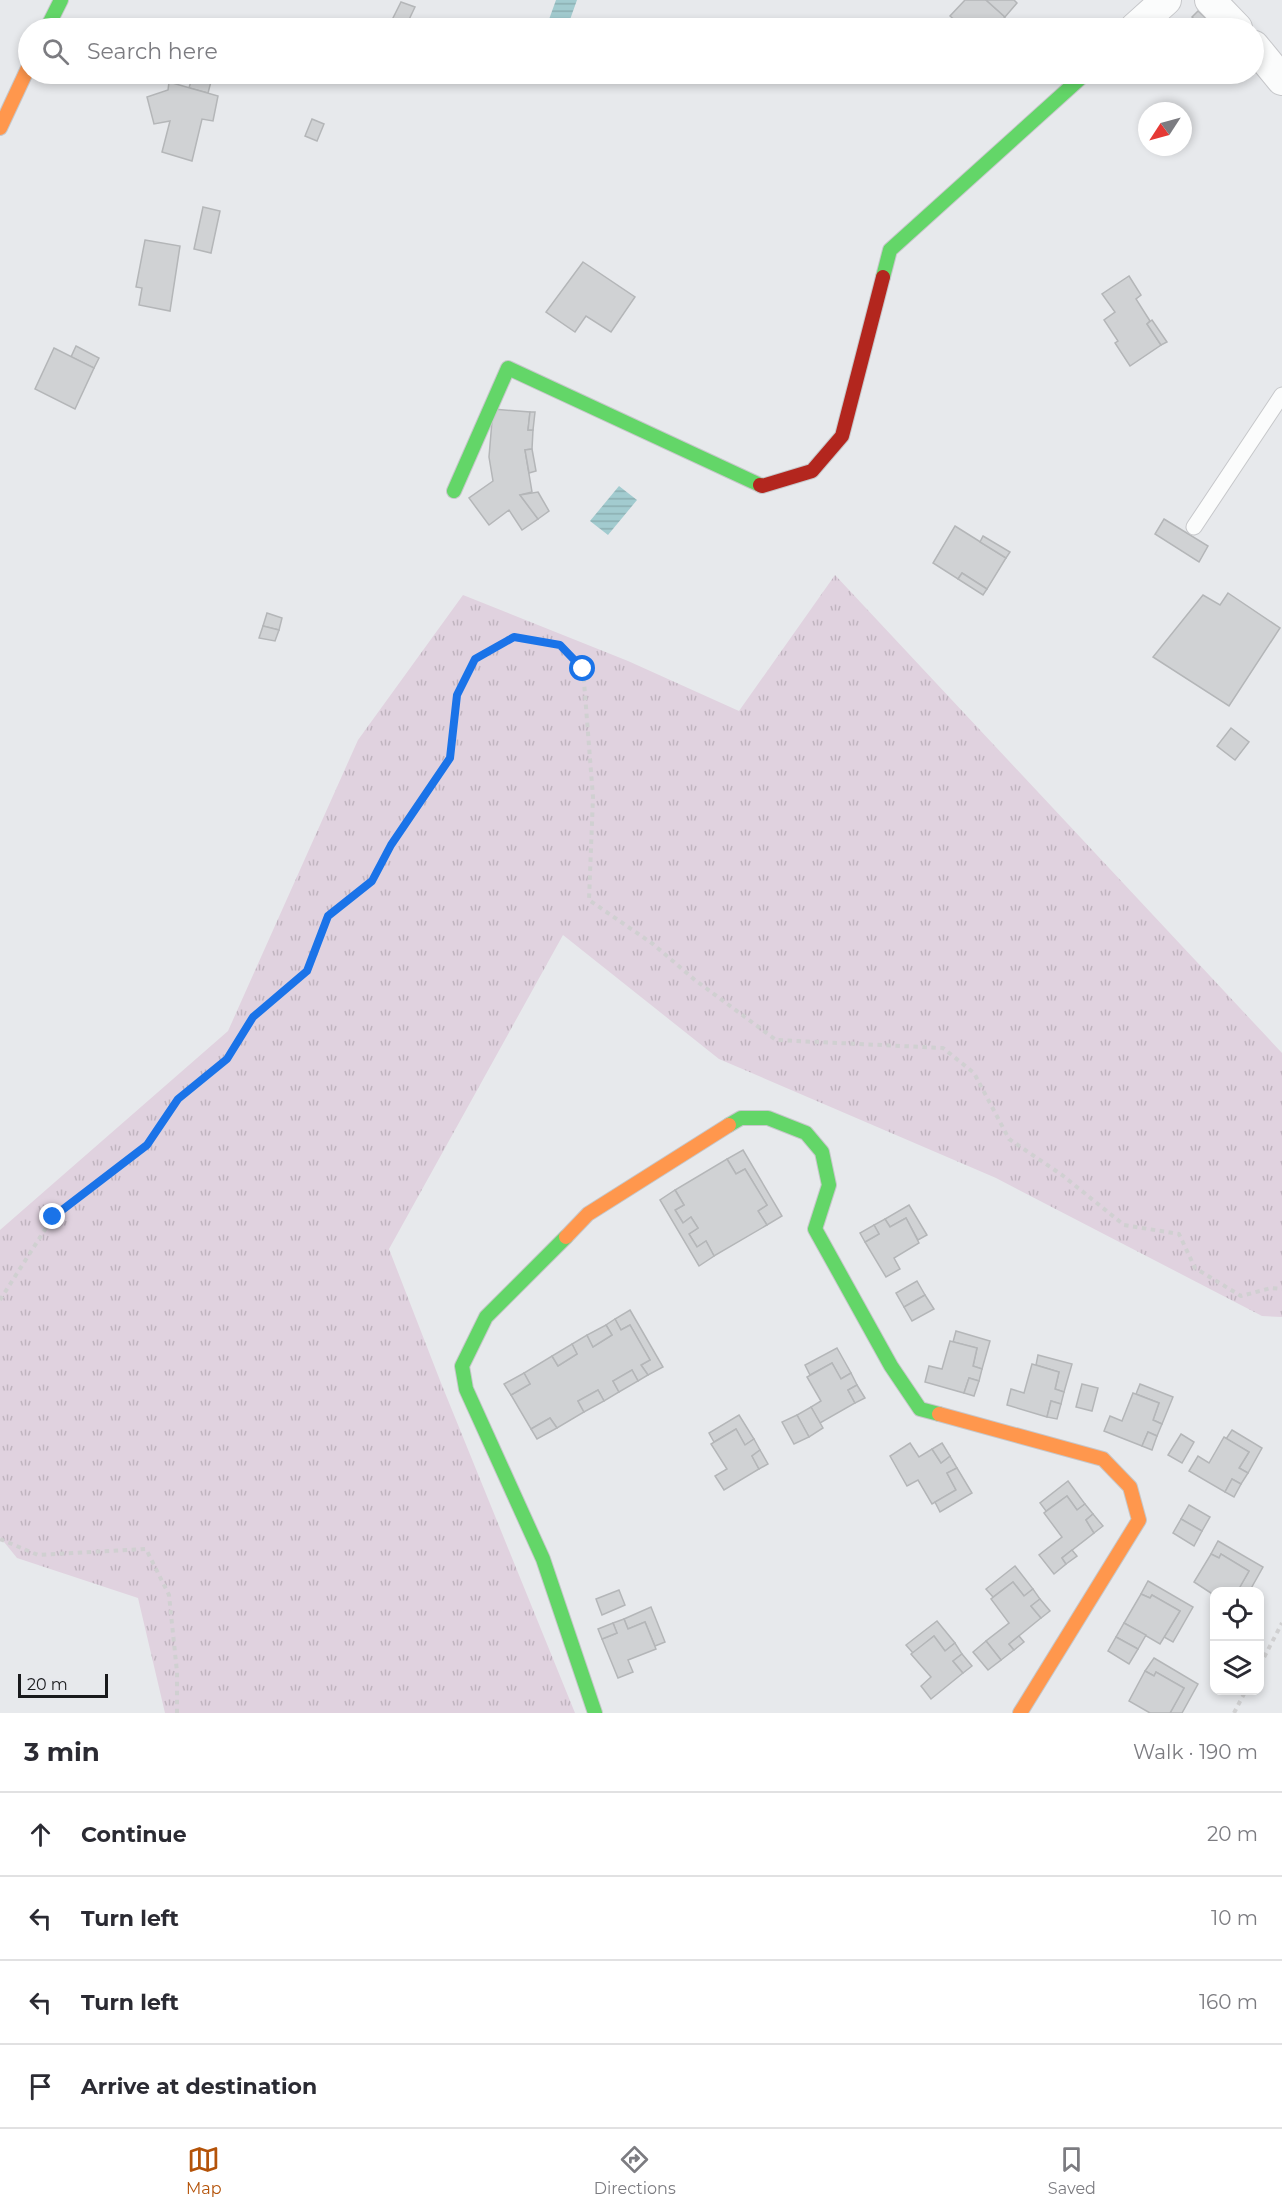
<!DOCTYPE html>
<html lang="en">
<head>
<meta charset="utf-8">
<style>
	:root { --surface:#fff; --page:#f2f2f3; --text:#2b2b33; --muted:#7c7c81; --line:#e1e1e2; --accent:#b45309 }
	body { margin:0; font-family:Montserrat,sans-serif; background:var(--page); color:var(--text) }
	.controls { position:absolute; right:18px; bottom:18px; display:grid; overflow:hidden; border-radius:12px; box-shadow:0 3px 9px #0003 }
	.controls button { width:54px; height:54px; display:grid; place-items:center; padding:0; border:0; border-bottom:2px solid var(--line); background:var(--surface); color:var(--text); font:30px sans-serif }
	.compass { position:absolute; left:1138px; top:102px; width:54px; height:54px; border-radius:50%; background:var(--surface); box-shadow:0 3px 9px #0003; rotate:234deg }
	.scale { position:absolute; left:18px; bottom:15px; width:90px; box-sizing:border-box; padding-left:6px; border:3px solid #191a1c; border-top:0; font-size:16px; line-height:21px; white-space:nowrap; color:#191a1c; -webkit-text-stroke:4px #e6e8ed; paint-order:stroke }
	.stop { position:absolute; width:18px; height:18px; margin:-14px; border:4px solid #1a73e8; border-radius:50%; background:#fff }
	.stop.end { background:#1a73e8; border-color:#fff; box-shadow:0 2px 6px #0008 }
	.list { margin:0; padding:0; list-style:none }
	h2 { display:flex; justify-content:space-between; align-items:center; height:78px; margin:0; padding:0 24px; font-size:26px }
	h2 small { font-size:20px; font-weight:400; color:var(--muted) }
	.list li { display:grid; grid-template-columns:39px 1fr auto; gap:18px; align-items:center; box-sizing:border-box; height:84px; padding:0 24px; border-top:2px solid var(--line) }
	.list b { display:block; font-size:22px; white-space:nowrap }
	.list em { font-size:20px; font-style:normal; color:var(--muted) }
	.icon { flex:none; width:33px; height:33px; fill:none; stroke:currentColor; stroke-width:2; stroke-linecap:round; stroke-linejoin:round }
	.map { position:relative; flex:none; width:1282px; height:1713px; overflow:hidden }
	.search { position:absolute; background:var(--surface); box-shadow:0 3px 9px #0003; left:18px; right:18px; top:18px; height:66px; display:flex; align-items:center; gap:15px; box-sizing:border-box; padding:0 21px; border-radius:33px; color:var(--muted); font-size:22px }
	.sheet { height:414px; background:var(--surface) }
	nav { display:flex; justify-content:space-around; align-items:center; box-sizing:border-box; height:84px; border-top:2px solid var(--line); background:var(--surface); font-size:16px; color:var(--muted) }
	nav a { display:grid; justify-items:center; gap:3px }
	nav .on { color:var(--accent) }
	.map>svg:first-child { display:block }
	.grass { fill:url(#grass-tufts) }
	.water { fill:url(#water-rules) }
	.building { fill:#d0d2d4; stroke:#b4b6b8; stroke-width:1.5 }
	.lines { fill:none; stroke-linecap:round; stroke-linejoin:round }
	.lane-casing { stroke:#c6c7ca; stroke-width:17 }
	.street-casing { stroke:#c6c7ca; stroke-width:32 }
	.fast-casing { stroke:#c6c7ca; stroke-width:16 }
	.slow-casing { stroke:#c6c7ca; stroke-width:16 }
	.jam-casing { stroke:#c6c7ca; stroke-width:16 }
	.path { stroke:#d0d0d1; stroke-width:4; stroke-dasharray:4.5 4.5; stroke-linecap:butt }
	.lane { stroke:#fbfcfc; stroke-width:15 }
	.street { stroke:#fbfcfc; stroke-width:30 }
	.fast { stroke:#63d668; stroke-width:14 }
	.slow { stroke:#ff974d; stroke-width:14 }
	.jam { stroke:#b3261e; stroke-width:14 }
	.route { stroke:#1a73e8; stroke-width:8 }
</style>
</head>
<body>
<div class="map">
<svg width="1282" height="1713" viewBox="0 0 1282 1713">
	<defs>
		<pattern id="grass-tufts" width="24" height="20" patternUnits="userSpaceOnUse" patternTransform="scale(1.5)"><rect width="24" height="20" fill="#e0d2df"/><path d="M3 7l-1-3M5 7V3M7 7l1-3M15 17l-1-3M17 17v-4M19 17l1-3" fill="none" stroke="#c0b4bf"/></pattern>
		<pattern id="water-rules" width="6" height="5" patternUnits="userSpaceOnUse" patternTransform="scale(1.5)"><rect width="6" height="5" fill="#a2cbcf"/><path d="M0 2.5h6" fill="none" stroke="#8baeb1"/></pattern>
	</defs>
	<rect width="100%" height="100%" fill="#e7e9ec"/>
	<polygon class="grass" points="835,575 1282,1053 1282,1317 1262,1316 996,1178 719,1059 563,935 389,1249 441,1383 575,1713 165,1713 138,1598 17,1558 0,1537 0,1230 228,1031 358,740 463,595 628,661 739,711"/>
	<g class="water">
		<polygon points="556,0 577,0 567,28 556,28 547,25"/>
		<polygon points="619,486 637,500 608,535 590,521"/>
	</g>
	<g class="building">
		<polygon points="965,0 986,0 1005,17 994,28 964,28 950,16"/>
		<polygon points="986,0 1014,0 1017,3 1005,17"/>
		<polygon points="401,2 415,7 405,28 388,28"/>
		<polygon points="1198,11 1210,22 1203,28 1192,17"/>
		<polygon points="193,74 213,74 208,93 189,88"/>
		<polygon points="169,82 218,96 213,121 202,119 192,161 162,152 170,121 154,124 147,97 168,90"/>
		<polygon points="312,119 324,124 317,141 305,136"/>
		<polygon points="203,207 220,211 211,253 194,249"/>
		<polygon points="145,240 180,246 170,311 139,305 142,288 136,287"/>
		<polygon points="583,262 635,297 611,332 586,316 575,332 546,312"/>
		<polygon points="1129,276 1141,295 1136,299 1150,321 1147,324 1161,345 1130,366 1115,343 1118,341 1104,320 1115,312 1102,294"/>
		<polygon points="1152,320 1167,342 1161,345 1147,324"/>
		<polygon points="76,346 99,358 94,368 71,357"/>
		<polygon points="54,348 94,368 75,409 35,389"/>
		<polygon points="493,409 530,412 528,430 533,430 532,449 525,450 532,492 520,495 538,519 522,530 509,510 489,525 469,498 493,481 489,457"/>
		<polygon points="530,412 535,412 533,430 528,430"/>
		<polygon points="532,449 536,471 529,473 525,450"/>
		<polygon points="538,492 549,511 538,519 520,495"/>
		<polygon points="1164,519 1208,546 1199,562 1155,534"/>
		<polygon points="955,526 1006,558 987,589 962,573 958,579 933,563"/>
		<polygon points="983,536 1010,552 1006,558 980,542"/>
		<polygon points="962,573 987,589 983,595 958,579"/>
		<polygon points="1228,593 1280,628 1229,706 1153,657 1203,595 1220,605"/>
		<polygon points="267,613 282,618 279,630 263,626"/>
		<polygon points="263,626 279,630 275,641 259,638"/>
		<polygon points="1231,728 1249,742 1235,760 1217,746"/>
		<polygon points="743,1150 782,1216 767,1225 758,1211 767,1205 745,1169 736,1174 727,1159"/>
		<polygon points="727,1159 736,1174 745,1169 767,1205 758,1211 767,1225 714,1256 706,1241 697,1247 689,1234 698,1228 691,1217 683,1223 675,1210 684,1205 675,1190"/>
		<polygon points="675,1190 684,1205 675,1210 683,1223 691,1217 698,1228 689,1234 697,1247 706,1241 714,1256 699,1266 660,1200"/>
		<polygon points="909,1205 927,1235 918,1240 906,1218 890,1227 885,1219"/>
		<polygon points="906,1218 919,1243 894,1258 900,1269 886,1277 865,1242 879,1234 874,1225 885,1219 890,1227"/>
		<polygon points="874,1225 879,1234 865,1242 860,1233"/>
		<polygon points="917,1281 925,1295 904,1307 896,1293"/>
		<polygon points="925,1295 934,1309 912,1321 904,1307"/>
		<polygon points="630,1310 663,1367 648,1375 641,1365 650,1360 630,1325 621,1330 615,1319"/>
		<polygon points="615,1319 621,1330 630,1325 650,1360 641,1365 648,1375 638,1381 632,1370 613,1381 619,1392 604,1401 598,1390 578,1401 584,1412 557,1428 550,1418 531,1429 511,1395 530,1384 524,1373 552,1356 558,1366 577,1354 572,1344 587,1335 593,1347 612,1335 606,1325"/>
		<polygon points="606,1325 612,1335 593,1347 587,1335"/>
		<polygon points="956,1331 990,1341 982,1369 973,1366 977,1348 953,1342"/>
		<polygon points="950,1341 977,1348 973,1366 982,1369 979,1381 969,1378 964,1393 925,1382 929,1366 942,1369"/>
		<polygon points="572,1344 577,1354 558,1366 552,1356"/>
		<polygon points="837,1348 851,1373 841,1379 832,1363 810,1375 805,1365"/>
		<polygon points="1038,1355 1072,1364 1064,1392 1055,1389 1059,1372 1036,1365"/>
		<polygon points="832,1363 841,1379 851,1373 857,1385 848,1390 855,1403 820,1423 811,1407 821,1401 807,1377"/>
		<polygon points="1032,1364 1059,1372 1055,1389 1064,1392 1061,1404 1051,1401 1047,1417 1007,1405 1011,1389 1024,1393"/>
		<polygon points="632,1370 638,1381 619,1392 613,1381"/>
		<polygon points="524,1373 530,1384 511,1395 504,1384"/>
		<polygon points="969,1378 979,1381 974,1396 964,1393"/>
		<polygon points="1082,1384 1098,1388 1092,1411 1076,1407"/>
		<polygon points="1140,1384 1173,1397 1162,1424 1153,1420 1159,1403 1136,1394"/>
		<polygon points="857,1385 865,1398 855,1403 848,1390"/>
		<polygon points="598,1390 604,1401 584,1412 578,1401"/>
		<polygon points="1133,1393 1159,1403 1153,1420 1162,1424 1157,1436 1148,1432 1142,1446 1104,1431 1110,1416 1122,1421"/>
		<polygon points="1051,1401 1061,1404 1057,1419 1047,1417"/>
		<polygon points="811,1407 823,1428 809,1437 797,1415"/>
		<polygon points="739,1415 754,1439 745,1445 736,1429 714,1442 709,1433"/>
		<polygon points="797,1415 809,1437 794,1444 782,1422"/>
		<polygon points="550,1418 557,1428 537,1439 531,1429"/>
		<polygon points="736,1429 745,1445 754,1439 760,1450 752,1456 759,1469 724,1490 715,1476 727,1469 711,1444"/>
		<polygon points="1232,1430 1262,1448 1248,1473 1239,1468 1249,1452 1226,1439"/>
		<polygon points="1148,1432 1157,1436 1152,1450 1142,1446"/>
		<polygon points="1181,1434 1194,1442 1182,1463 1168,1455"/>
		<polygon points="1224,1437 1249,1452 1239,1468 1248,1473 1241,1484 1232,1479 1225,1492 1189,1471 1198,1456 1209,1463"/>
		<polygon points="910,1443 919,1457 932,1449 941,1463 950,1456 957,1468 947,1473 956,1490 932,1504 918,1480 907,1486 890,1456"/>
		<polygon points="942,1443 950,1456 941,1463 932,1449"/>
		<polygon points="760,1450 768,1464 759,1469 752,1456"/>
		<polygon points="957,1468 972,1493 940,1512 935,1502 956,1490 947,1473"/>
		<polygon points="1232,1479 1241,1484 1234,1497 1225,1492"/>
		<polygon points="1068,1481 1085,1504 1077,1510 1067,1496 1046,1511 1040,1503"/>
		<polygon points="1067,1496 1077,1510 1085,1504 1093,1514 1086,1520 1094,1533 1062,1558 1066,1564 1054,1574 1039,1555 1062,1537 1044,1513"/>
		<polygon points="1189,1505 1210,1517 1202,1531 1181,1519"/>
		<polygon points="1093,1514 1103,1526 1094,1533 1086,1520"/>
		<polygon points="1181,1519 1202,1531 1194,1546 1173,1533"/>
		<polygon points="1218,1541 1263,1567 1249,1592 1237,1592 1249,1571 1221,1554 1219,1558 1211,1554"/>
		<polygon points="1072,1550 1077,1556 1066,1564 1062,1558"/>
		<polygon points="1211,1554 1219,1558 1221,1554 1249,1571 1237,1592 1214,1592 1214,1595 1194,1582"/>
		<polygon points="1015,1566 1033,1589 1024,1596 1013,1582 993,1597 986,1589"/>
		<polygon points="1148,1581 1193,1607 1173,1642 1164,1637 1180,1611 1152,1595 1150,1598 1141,1594"/>
		<polygon points="1013,1582 1024,1596 1033,1589 1040,1599 1031,1606 1041,1618 1009,1644 1014,1650 1001,1660 986,1641 1009,1623 991,1599"/>
		<polygon points="619,1590 625,1605 602,1615 596,1599"/>
		<polygon points="1141,1594 1150,1598 1152,1595 1180,1611 1160,1644 1124,1623"/>
		<polygon points="1040,1599 1050,1611 1041,1618 1031,1606"/>
		<polygon points="651,1607 665,1642 655,1646 645,1622 628,1629 624,1619"/>
		<polygon points="624,1619 628,1629 645,1622 656,1649 628,1660 633,1672 618,1678 602,1639 617,1633 613,1623"/>
		<polygon points="937,1621 955,1643 945,1651 934,1636 913,1653 906,1645"/>
		<polygon points="613,1623 617,1633 602,1639 598,1629"/>
		<polygon points="1124,1623 1146,1635 1138,1649 1116,1637"/>
		<polygon points="934,1636 945,1651 955,1643 962,1654 953,1661 963,1673 931,1699 921,1686 931,1677 911,1654"/>
		<polygon points="1019,1636 1024,1642 1014,1650 1009,1644"/>
		<polygon points="1116,1637 1138,1649 1129,1664 1108,1651"/>
		<polygon points="986,1641 1001,1660 988,1670 973,1652"/>
		<polygon points="962,1654 972,1666 963,1673 953,1661"/>
		<polygon points="1154,1658 1198,1684 1182,1713 1170,1713 1184,1688 1156,1672 1154,1676 1145,1671"/>
		<polygon points="1145,1671 1154,1676 1156,1672 1184,1688 1170,1713 1150,1713 1129,1701"/>
	</g>
	<g class="lines">
		<g class="lane-casing">
			<polyline id="lane" points="1194,527 1282,395"/>
		</g>
		<g class="street-casing">
			<g id="street">
				<polyline points="1210,0 1237,28"/>
				<polyline points="1135,28 1166,0"/>
				<polyline points="1254,46 1282,80"/>
			</g>
		</g>
		<g class="fast-casing">
			<g id="fast">
				<polyline points="47,28 61,0"/>
				<polyline points="883,277 890,250 1085,74"/>
				<polyline points="454,491 508,368 760,485"/>
				<polyline points="729,1125 741,1118 768,1118 806,1133 822,1152 829,1185 815,1229 891,1366 920,1409 939,1414"/>
				<polyline points="566,1237 486,1317 462,1366 466,1389 543,1559 595,1713"/>
			</g>
		</g>
		<g class="slow-casing">
			<g id="slow">
				<polyline points="0,128 28,68"/>
				<polyline points="566,1237 588,1214 729,1125"/>
				<polyline points="939,1414 1103,1459 1130,1487 1139,1520 1020,1713"/>
			</g>
		</g>
		<g class="jam-casing">
			<polyline id="jam" points="760,485 762,486 812,471 842,436 883,277"/>
		</g>
		<g class="path">
			<polyline points="0,1300 53,1217 147,1145 178,1099 227,1059 253,1017 307,971 328,916 372,881 391,845 450,758 457,695 475,659 514,637 560,645 583,669 593,797 589,900 653,944 695,980 776,1040 943,1048 974,1073 1009,1139 1062,1175 1124,1225 1179,1234 1195,1268 1241,1296 1271,1288 1282,1289"/>
			<polyline points="0,1539 38,1555 146,1549 169,1595 177,1672 177,1713"/>
			<polyline points="1260,1665 1282,1623"/>
			<polyline points="1234,1713 1246,1690"/>
		</g>
		<use href="#lane" class="lane"/>
		<use href="#street" class="street"/>
		<use href="#fast" class="fast"/>
		<use href="#slow" class="slow"/>
		<use href="#jam" class="jam"/>
	</g>
	<g class="lines">
		<polyline class="route" points="53,1217 147,1145 178,1099 227,1059 253,1017 307,971 328,916 372,881 391,845 450,758 457,695 475,659 514,637 560,645 583,669"/>
	</g>
</svg>
<div class="controls">
<button><svg class="icon" aria-label="locate" viewBox="0 0 24 24"><circle cx="12" cy="12" r="6"/><path d="M12 2v4M12 18v4M2 12h4M18 12h4"/></svg></button>
<button><svg class="icon" aria-label="layers" viewBox="0 0 24 24"><path d="M12 4l9 5-9 5-9-5zM3 14l9 5 9-5"/></svg></button>
</div>
<svg class="compass" viewBox="-18 -18 36 36"><path d="M0-13l5 13h-10z" fill="#e53935"/><path d="M0 13l5-13h-10z" fill="#7c7c81"/></svg>
<div class="scale">20 m</div>
<div class="stop" style="left:583px;top:669px"></div>
<div class="stop end" style="left:53px;top:1217px"></div>
<div class="search"><svg class="icon" aria-label="search" viewBox="0 0 24 24"><circle cx="10" cy="10" r="6"/><path d="M15 15l6 6"/></svg>Search here</div>
</div>
<section class="sheet">
<h2>3 min<small>Walk · 190 m</small></h2>
<ul class="list">
<li><svg class="icon" aria-label="ahead" viewBox="0 0 24 24"><path d="M12 20V5M6 11l6-6 6 6"/></svg><div><b>Continue</b></div><em>20 m</em></li>
<li><svg class="icon" aria-label="left" viewBox="0 0 24 24"><path d="M17 20v-9H6M10 6l-5 5 5 5"/></svg><div><b>Turn left</b></div><em>10 m</em></li>
<li><svg class="icon" aria-label="left" viewBox="0 0 24 24"><path d="M17 20v-9H6M10 6l-5 5 5 5"/></svg><div><b>Turn left</b></div><em>160 m</em></li>
<li><svg class="icon" aria-label="arrive" viewBox="0 0 24 24"><path d="M6 21V4h12l-3 4 3 4H6"/></svg><div><b>Arrive at destination</b></div></li>
</ul>
</section>
<nav>
<a class="on"><svg class="icon" aria-label="map" viewBox="0 0 24 24"><path d="M3 6l6-2 6 2 6-2v14l-6 2-6-2-6 2zM9 4v14M15 6v14"/></svg>Map</a>
<a><svg class="icon" aria-label="directions" viewBox="0 0 24 24"><path d="M12 3l9 9-9 9-9-9zM9 14v-3h6M13 9l2 2-2 2"/></svg>Directions</a>
<a><svg class="icon" aria-label="saved" viewBox="0 0 24 24"><path d="M7 4h10v16l-5-4-5 4z"/></svg>Saved</a>
</nav>
</body>
</html>
